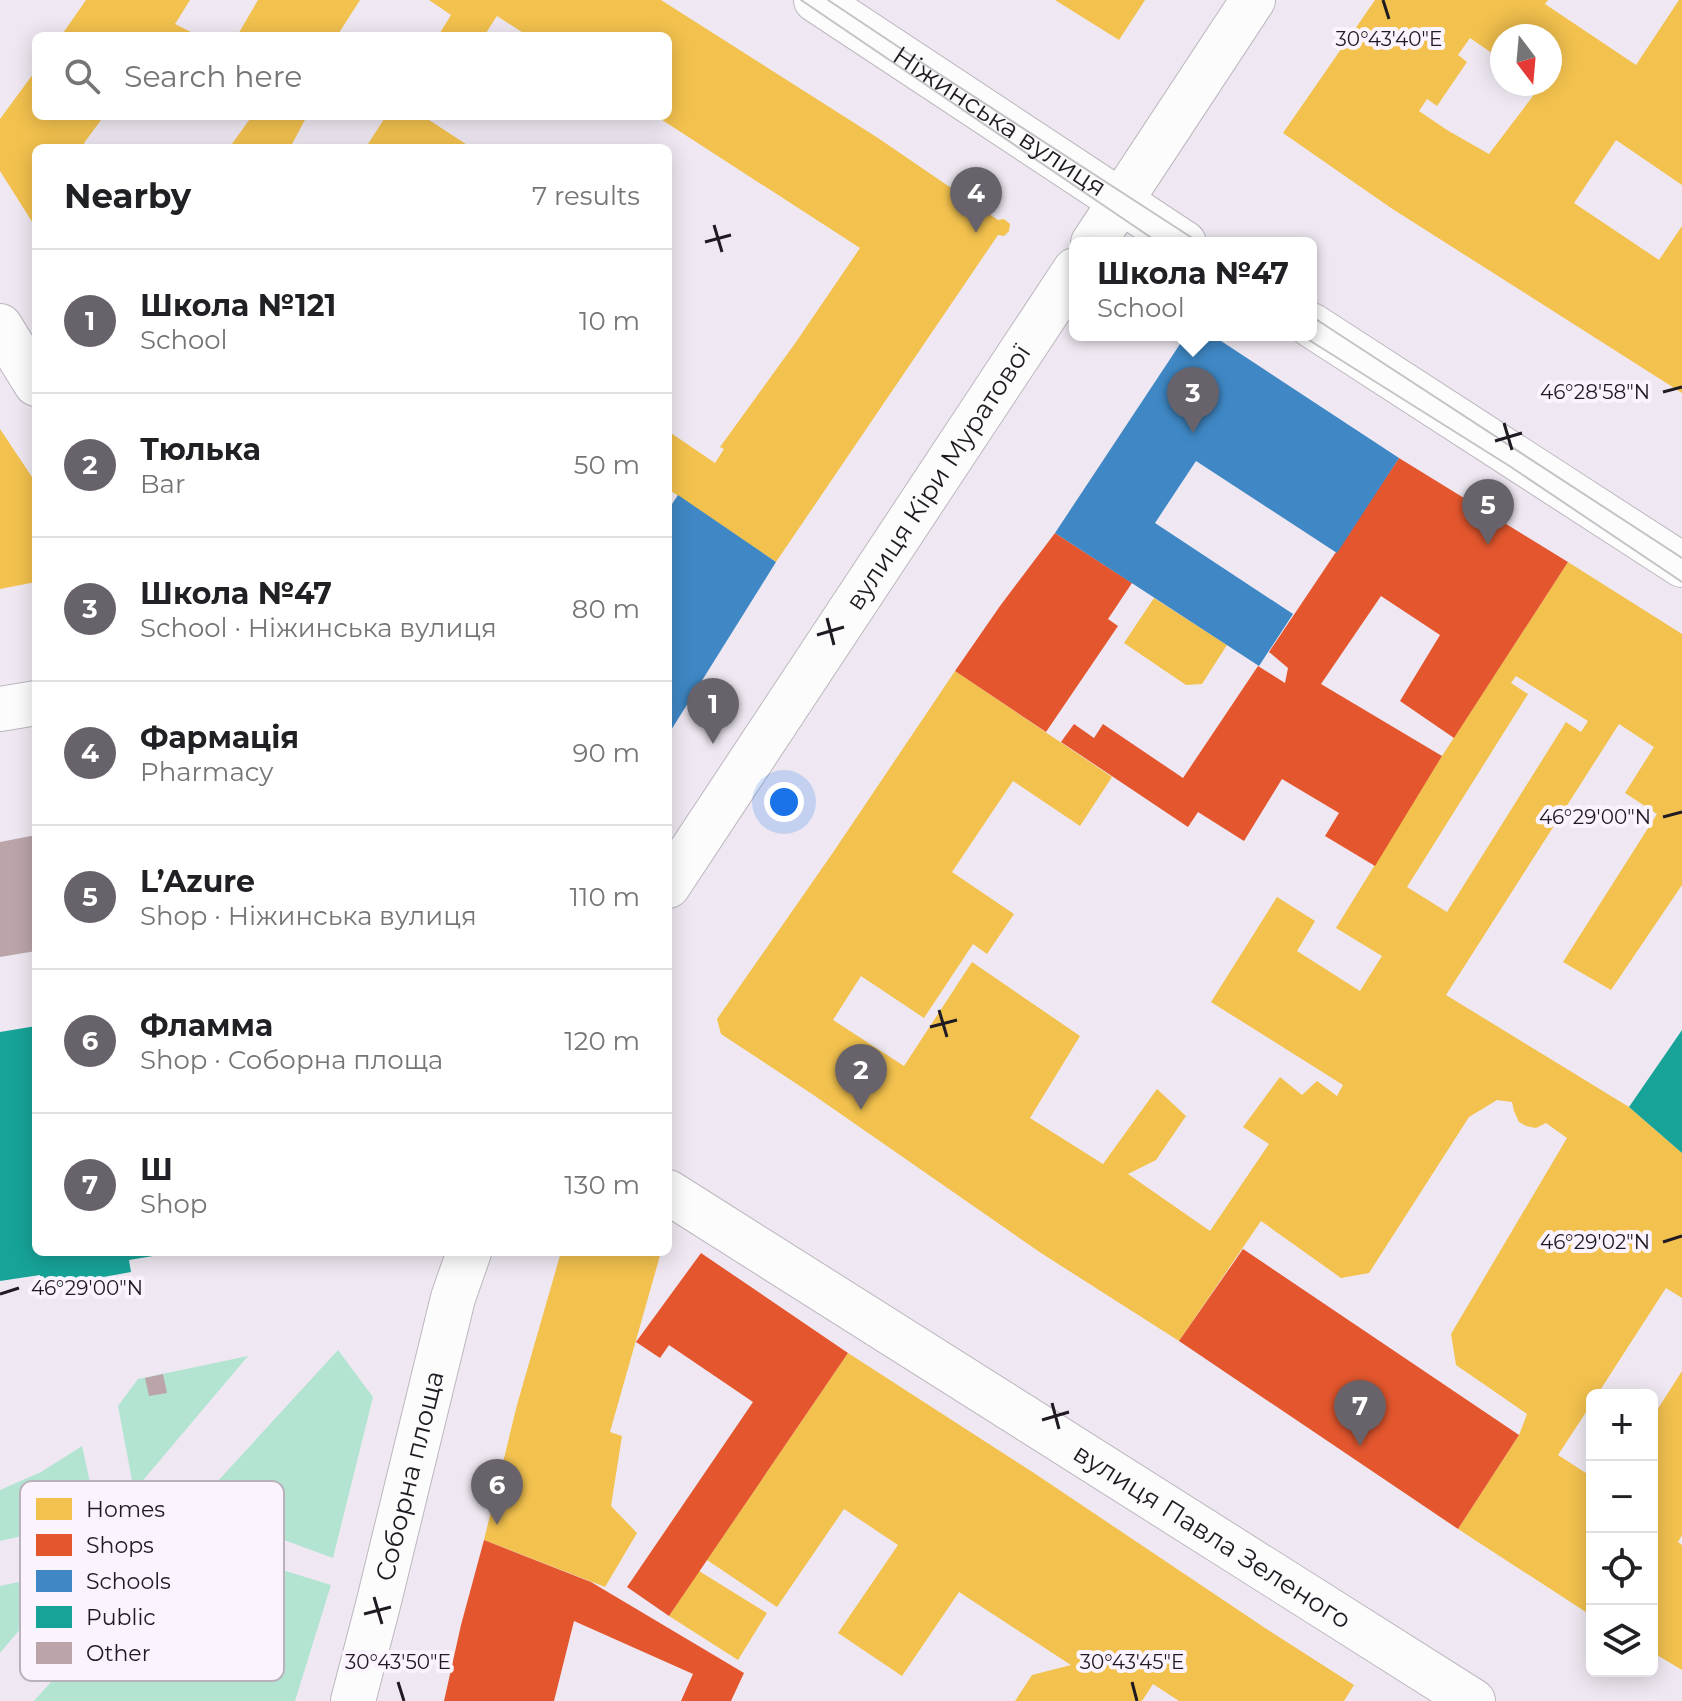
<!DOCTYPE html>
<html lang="en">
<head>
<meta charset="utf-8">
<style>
	:root { --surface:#fff; --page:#f2f2f2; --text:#202124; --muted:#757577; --line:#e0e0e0; --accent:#68636b }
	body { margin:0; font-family:Montserrat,sans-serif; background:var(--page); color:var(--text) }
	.controls { position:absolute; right:24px; bottom:24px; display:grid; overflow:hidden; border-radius:12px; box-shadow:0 4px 20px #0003 }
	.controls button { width:72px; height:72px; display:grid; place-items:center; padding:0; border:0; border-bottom:2px solid var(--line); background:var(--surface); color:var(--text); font:40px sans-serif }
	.compass { position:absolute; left:1490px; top:24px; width:72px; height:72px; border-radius:50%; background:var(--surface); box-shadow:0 4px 20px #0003; rotate:164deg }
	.you { position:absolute; left:784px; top:802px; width:28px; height:28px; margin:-20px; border:6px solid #fff; border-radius:50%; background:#1a73e8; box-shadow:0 0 0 12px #1a73e833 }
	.badge { display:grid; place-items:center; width:52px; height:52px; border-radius:50%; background:var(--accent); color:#fff; font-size:26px; font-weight:700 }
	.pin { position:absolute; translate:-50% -66px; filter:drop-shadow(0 2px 4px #0008) }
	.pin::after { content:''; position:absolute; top:42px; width:28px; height:24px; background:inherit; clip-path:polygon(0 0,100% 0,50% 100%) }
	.popup { position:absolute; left:1069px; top:237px; width:248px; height:104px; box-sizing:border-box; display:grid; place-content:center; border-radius:12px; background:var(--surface); filter:drop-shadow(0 2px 6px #0005); font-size:26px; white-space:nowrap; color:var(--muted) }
	.popup b { font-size:30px; color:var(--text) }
	.popup::after { content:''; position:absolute; left:50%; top:100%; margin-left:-16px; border:16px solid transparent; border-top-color:var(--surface) }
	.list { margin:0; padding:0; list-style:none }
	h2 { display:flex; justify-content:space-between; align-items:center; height:104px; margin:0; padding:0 32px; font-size:34px }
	h2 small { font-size:26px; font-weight:400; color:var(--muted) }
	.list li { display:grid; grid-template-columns:52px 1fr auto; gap:24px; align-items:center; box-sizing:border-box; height:144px; padding:0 32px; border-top:2px solid var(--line) }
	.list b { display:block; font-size:30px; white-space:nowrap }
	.list p { margin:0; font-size:26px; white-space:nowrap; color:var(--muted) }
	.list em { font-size:26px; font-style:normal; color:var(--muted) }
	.icon { flex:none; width:44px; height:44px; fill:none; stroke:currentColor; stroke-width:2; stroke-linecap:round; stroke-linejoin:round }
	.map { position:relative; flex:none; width:1682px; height:1701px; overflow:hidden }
	.search { position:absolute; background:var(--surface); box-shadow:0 4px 20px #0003; left:32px; top:32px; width:640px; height:88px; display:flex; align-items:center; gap:20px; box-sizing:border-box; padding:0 28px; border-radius:12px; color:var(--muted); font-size:30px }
	.panel { position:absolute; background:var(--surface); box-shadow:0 4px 20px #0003; left:32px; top:144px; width:640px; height:1112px; border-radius:12px }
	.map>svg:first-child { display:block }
	.green { fill:#b3e4d2 }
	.homes { fill:#f2c14e; fill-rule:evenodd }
	.shops { fill:#e4572e }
	.schools { fill:#3f88c5 }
	.public { fill:#17a398 }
	.building { fill:#bba5a9 }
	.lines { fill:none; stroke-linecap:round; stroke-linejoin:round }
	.street-casing { stroke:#bcb7be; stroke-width:46 }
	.secondary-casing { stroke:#bcb7be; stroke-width:46 }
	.street { stroke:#fdfcfd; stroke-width:44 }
	.secondary { stroke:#fdfcfd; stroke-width:44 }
	.tram { stroke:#c5c3c7; stroke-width:2 }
	.ticks { fill:none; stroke:#201b22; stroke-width:3 }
	.labels { text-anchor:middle; stroke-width:8; stroke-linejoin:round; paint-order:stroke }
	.street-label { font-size:26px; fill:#201b22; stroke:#fbf3fe }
	.key { fill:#fbf3fe; stroke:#b9b2bc; stroke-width:2 }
	.key-label { font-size:22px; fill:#201b22 }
	.ticks-label { font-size:20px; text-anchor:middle; fill:#201b22; stroke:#fbf3fe; stroke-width:8; stroke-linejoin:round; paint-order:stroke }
</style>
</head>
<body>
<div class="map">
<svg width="1682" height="1701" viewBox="0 0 1682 1701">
	<rect width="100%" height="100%" fill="#efe8f2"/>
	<g class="green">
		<polygon points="338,1350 373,1397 333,1558 194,1507"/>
		<polygon points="248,1356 134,1491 118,1406 138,1379"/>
		<polygon points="82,1446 98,1519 0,1541 0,1490 41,1472"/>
		<polygon points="178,1538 331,1585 295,1701 34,1701 131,1592 179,1667 205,1643 155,1564"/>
		<polygon points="69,1571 0,1653 0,1586"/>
	</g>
	<g class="homes">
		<polygon points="86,0 190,0 175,24 199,36 61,36"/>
		<polygon points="258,0 360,0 337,36 237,36"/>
		<polygon points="429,0 661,0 878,138 998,220 1004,219 1010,224 1009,231 1004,236 998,235 776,562 668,489 668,431 715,463 724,449 720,447 796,342 860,248 656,116 668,116 668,36 528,36 497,16 484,36 438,36 451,15"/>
		<polygon points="1055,0 1145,0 1119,40"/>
		<path d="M1375 0H1548L1545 4 1636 65 1679 0H1682V185L1616 140 1574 203 1659 260 1682 226V393L1391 208 1283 133ZM1502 36H1550V84H1542L1489 154 1447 130 1419 111 1427 99 1437 106 1467 62 1458 55 1470 38 1502 60Z"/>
		<polygon points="36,70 36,116 104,116 84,143 87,148 36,148 36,228 0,171 0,119"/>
		<polygon points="252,116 307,116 292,144 298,148 229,148"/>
		<polygon points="386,116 432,116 429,120 472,148 374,148 368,144"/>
		<polygon points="0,429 36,483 36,582 0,589"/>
		<path d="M1568 562 1682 634V885L1611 990 1563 962 1657 814 1625 793 1654 747 1619 724 1446 995 1629 1107 1682 1153V1298L1666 1288 1597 1395H1592V1403L1558 1455 1592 1477V1616L1458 1529 1519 1435 1527 1414 1456 1365 1451 1334 1567 1138 1546 1123 1536 1128 1526 1126 1519 1122 1514 1111 1512 1102 1497 1100 1469 1117 1369 1273 1341 1278 1261 1221 1179 1341 1041 1253 812 1094 721 1034 717 1019 834 851 955 671 1112 777 1080 826 1013 781 952 872 1014 914 987 954 973 944 924 1018 861 976 833 1020 904 1066 972 962 1080 1036 1030 1118 1103 1164 1157 1089 1186 1116 1156 1160 1128 1174 1210 1231 1269 1144 1243 1127 1280 1077 1302 1095 1317 1081 1337 1096 1343 1085 1211 1002 1277 897 1315 921 1297 951 1360 991 1382 956 1336 928 1442 756ZM1516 676 1588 721 1581 732 1566 722 1447 912 1407 887 1528 694 1511 683Z"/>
		<polygon points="1154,598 1227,645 1202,684 1186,685 1124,643"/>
		<polygon points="561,1252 661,1252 610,1432 622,1436 611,1506 637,1533 605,1587 484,1540 517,1405"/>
		<polygon points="848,1353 1034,1473 1265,1628 1354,1685 1344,1701 1179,1701 1153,1684 1142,1701 1015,1701 1032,1675 1071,1665 959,1592 902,1676 838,1633 898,1545 844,1509 777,1607 707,1560"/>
		<polygon points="1682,1371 1682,1535 1678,1542 1682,1545 1682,1670 1652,1652 1652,1418"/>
		<polygon points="699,1571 767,1613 738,1660 669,1616"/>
	</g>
	<g class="shops">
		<polygon points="1399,458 1568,562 1454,738 1400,701 1440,635 1381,596 1321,684 1442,756 1375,866 1325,836 1339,813 1282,779 1244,841 1198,812 1188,827 1061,742 1074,724 1094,738 1103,724 1183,778 1258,666 1285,683 1288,668 1269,652"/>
		<polygon points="1055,533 1132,583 1108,619 1118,626 1046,732 955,671 1000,606"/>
		<polygon points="1243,1249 1519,1435 1458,1529 1179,1341"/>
		<polygon points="701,1253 848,1353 669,1616 627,1587 753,1402 669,1345 660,1358 636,1342"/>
		<polygon points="484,1540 591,1582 744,1673 731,1701 681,1701 693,1674 574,1621 554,1701 444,1701 461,1625"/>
	</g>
	<g class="schools">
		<polygon points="1186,335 1212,335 1399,458 1337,553 1196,461 1155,523 1293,614 1259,666 1055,533"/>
		<polygon points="678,495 776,562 668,735 668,510"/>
	</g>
	<g class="public">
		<polygon points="36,1026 36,1252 165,1252 165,1254 129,1260 131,1272 42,1288 40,1275 0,1281 0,1032"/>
		<polygon points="1682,1030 1682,1153 1629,1107"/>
	</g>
	<g class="building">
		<polygon points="36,835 36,951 0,957 0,842"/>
		<polygon points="163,1374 167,1393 149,1396 145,1378"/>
	</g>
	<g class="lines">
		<g class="street-casing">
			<g id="street">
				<path id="s1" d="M816 0 1184 243"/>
				<polyline points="1311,325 1682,565"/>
				<path id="s2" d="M668 1192 1473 1701"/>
			</g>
		</g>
		<g class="secondary-casing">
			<g id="secondary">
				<polyline points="1093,243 1253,0"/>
				<polyline points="0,326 36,384"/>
				<polyline points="0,709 36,703"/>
				<path id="s3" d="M668 886 1075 270"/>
				<path id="s4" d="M353 1701 378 1605 453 1298 469 1252"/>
			</g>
		</g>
		<use href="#street" class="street"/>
		<use href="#secondary" class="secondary"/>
		<g class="tram">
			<polyline points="801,0 1159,243"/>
			<polyline points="828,0 930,68 1200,243"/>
			<polyline points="1311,316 1682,558"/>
			<polyline points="1301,335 1511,467 1682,582"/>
		</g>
	</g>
	<path class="ticks" d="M1383 0 1389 19M714 225 722 252M705 242 731 235M1663 392 1682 387M1504 423 1512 450M1495 441 1522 433M827 618 834 645M817 635 844 627M1663 817 1682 812M939 1010 947 1037M930 1027 957 1020M1663 1242 1682 1236M0 1294 19 1288M1052 1403 1059 1429M1042 1420 1069 1412M374 1597 382 1624M364 1614 391 1607M398 1682 404 1701M1132 1682 1137 1701"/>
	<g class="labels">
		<g class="street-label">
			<text dy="9" stroke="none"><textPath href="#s1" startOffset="220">Ніжинська вулиця</textPath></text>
			<text dy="9" stroke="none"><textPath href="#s3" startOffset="490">вулиця Кіри Муратової</textPath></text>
			<text dy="9" stroke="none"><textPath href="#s4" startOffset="232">Соборна площа</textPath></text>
			<text dy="9" stroke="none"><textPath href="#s2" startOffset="644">вулиця Павла Зеленого</textPath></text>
		</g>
	</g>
	<rect x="20" y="1481" width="264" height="200" rx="12" class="key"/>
	<rect x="36" y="1498" width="36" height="22" fill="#f2c14e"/>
	<rect x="36" y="1534" width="36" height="22" fill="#e4572e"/>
	<rect x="36" y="1570" width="36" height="22" fill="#3f88c5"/>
	<rect x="36" y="1606" width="36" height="22" fill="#17a398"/>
	<rect x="36" y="1642" width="36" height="22" fill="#bba5a9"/>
	<g class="key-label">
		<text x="86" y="1517">Homes</text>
		<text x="86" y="1553">Shops</text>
		<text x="86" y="1589">Schools</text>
		<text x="86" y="1625">Public</text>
		<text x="86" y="1661">Other</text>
	</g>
	<g class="ticks-label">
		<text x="1389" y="46">30°43'40"E</text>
		<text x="1595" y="399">46°28'58"N</text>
		<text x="1595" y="824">46°29'00"N</text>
		<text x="1595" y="1249">46°29'02"N</text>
		<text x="87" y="1295">46°29'00"N</text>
		<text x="398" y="1669">30°43'50"E</text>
		<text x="1132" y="1669">30°43'45"E</text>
	</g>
</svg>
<div class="controls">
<button>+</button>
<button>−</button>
<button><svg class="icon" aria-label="locate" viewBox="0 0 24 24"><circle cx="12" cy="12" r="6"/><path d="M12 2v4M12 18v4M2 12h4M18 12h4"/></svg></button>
<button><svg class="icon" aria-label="layers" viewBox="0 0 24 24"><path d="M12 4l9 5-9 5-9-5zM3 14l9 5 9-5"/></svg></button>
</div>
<svg class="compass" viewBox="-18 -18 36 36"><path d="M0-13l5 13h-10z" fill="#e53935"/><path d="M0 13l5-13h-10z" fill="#757577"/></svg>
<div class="you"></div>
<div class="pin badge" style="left:713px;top:744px">1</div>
<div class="pin badge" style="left:861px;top:1110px">2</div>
<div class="pin badge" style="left:1193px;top:433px">3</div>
<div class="popup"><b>Школа №47</b>School</div>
<div class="pin badge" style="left:976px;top:233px">4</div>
<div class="pin badge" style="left:1488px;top:545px">5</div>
<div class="pin badge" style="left:497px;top:1525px">6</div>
<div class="pin badge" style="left:1360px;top:1446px">7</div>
<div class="search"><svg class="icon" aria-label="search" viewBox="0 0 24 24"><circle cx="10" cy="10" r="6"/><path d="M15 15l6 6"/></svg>Search here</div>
<section class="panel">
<h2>Nearby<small>7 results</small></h2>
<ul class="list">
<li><span class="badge">1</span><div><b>Школа №121</b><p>School</p></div><em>10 m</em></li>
<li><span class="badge">2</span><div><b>Тюлька</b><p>Bar</p></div><em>50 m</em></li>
<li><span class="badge">3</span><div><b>Школа №47</b><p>School · Ніжинська вулиця</p></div><em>80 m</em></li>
<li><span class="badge">4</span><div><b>Фармація</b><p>Pharmacy</p></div><em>90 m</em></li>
<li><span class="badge">5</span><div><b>L’Azure</b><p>Shop · Ніжинська вулиця</p></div><em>110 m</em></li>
<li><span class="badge">6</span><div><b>Фламма</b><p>Shop · Соборна площа</p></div><em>120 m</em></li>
<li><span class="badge">7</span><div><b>Ш</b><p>Shop</p></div><em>130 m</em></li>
</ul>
</section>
</div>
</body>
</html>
